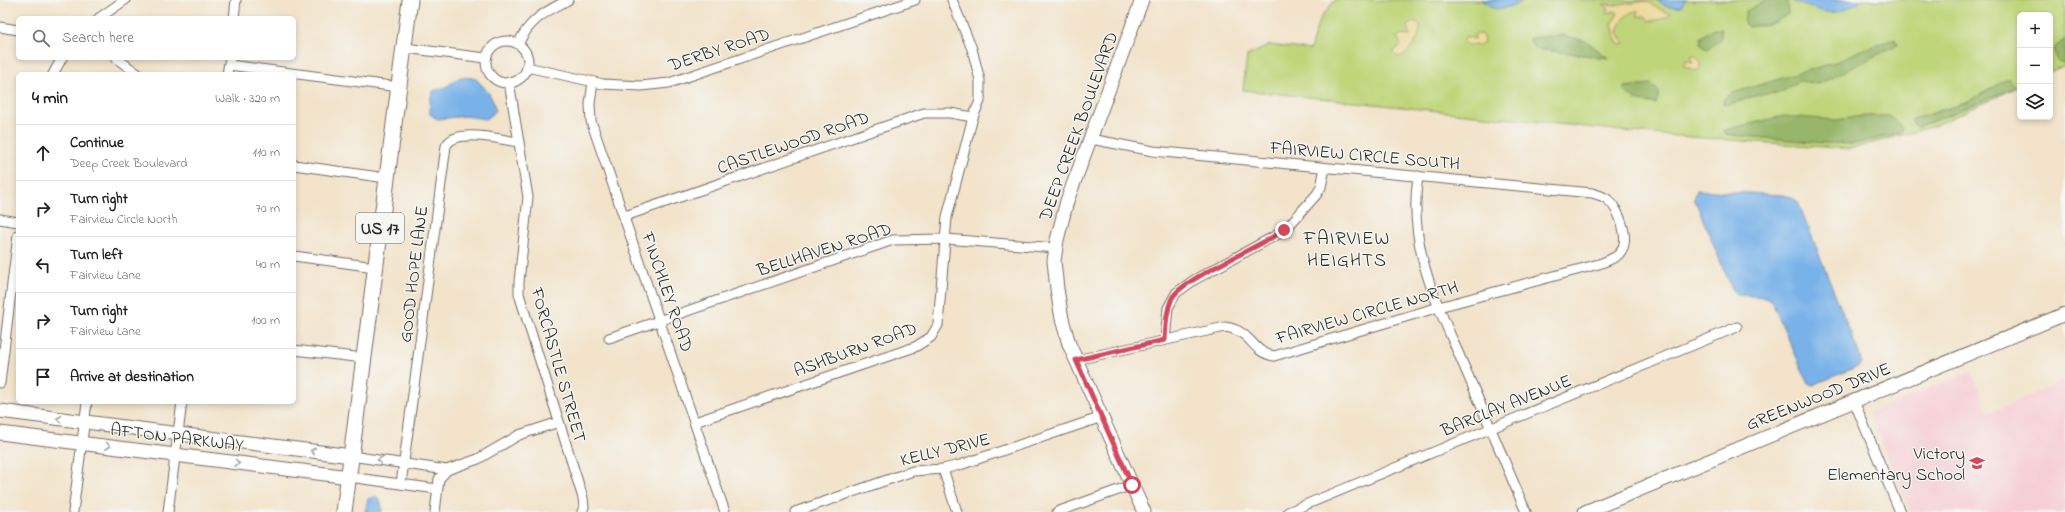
<!DOCTYPE html>
<html lang="en">
<head>
<meta charset="utf-8">
<style>
	:root { --surface:#fff; --page:#f2f2f2; --text:#202124; --muted:#757577; --line:#e0e0e0 }
	body { margin:0; font-family:"Indie Flower",sans-serif; background:var(--page); color:var(--text) }
	.controls { position:absolute; right:12px; top:12px; display:grid; overflow:hidden; border-radius:6px; box-shadow:0 2px 6px #0003 }
	.controls button { width:36px; height:36px; display:grid; place-items:center; padding:0; border:0; border-bottom:1px solid var(--line); background:var(--surface); color:var(--text); font:20px sans-serif }
	.stop { position:absolute; width:12px; height:12px; margin:-9px; border:3px solid #d1495b; border-radius:50%; background:#fff }
	.stop.end { background:#d1495b; border-color:#fff; box-shadow:0 1px 4px #0008 }
	.list { margin:0; padding:0; list-style:none }
	h2 { display:flex; justify-content:space-between; align-items:center; height:52px; margin:0; padding:0 16px; font-size:17px }
	h2 small { font-size:13px; font-weight:400; color:var(--muted) }
	.list li { display:grid; grid-template-columns:26px 1fr auto; gap:12px; align-items:center; box-sizing:border-box; height:56px; padding:0 16px; border-top:1px solid var(--line) }
	.list b { display:block; font-size:15px; white-space:nowrap }
	.list p { margin:0; font-size:13px; white-space:nowrap; color:var(--muted) }
	.list em { font-size:13px; font-style:normal; color:var(--muted) }
	.icon { flex:none; width:22px; height:22px; fill:none; stroke:currentColor; stroke-width:2; stroke-linecap:round; stroke-linejoin:round }
	.map { position:relative; flex:none; width:2065px; height:512px; overflow:hidden }
	.search { position:absolute; background:var(--surface); box-shadow:0 2px 6px #0003; left:16px; top:16px; width:280px; height:44px; display:flex; align-items:center; gap:10px; box-sizing:border-box; padding:0 14px; border-radius:6px; color:var(--muted); font-size:15px }
	.panel { position:absolute; background:var(--surface); box-shadow:0 2px 6px #0003; left:16px; top:72px; width:280px; height:332px; border-radius:6px }
	.map>svg:first-child { display:block }
	.built { fill:#f6cfd6 }
	.green { fill:#bfd579; stroke:#758052 }
	.forest { fill:#97b669; stroke:#61704a }
	.sand { fill:#eeda9e; stroke:#8c8264 }
	.water { fill:#79b2e9; stroke:#526e8a }
	.lines { fill:none; stroke-linecap:round; stroke-linejoin:round }
	.street-casing { stroke:#716b63; stroke-width:11 }
	.secondary-casing { stroke:#716b63; stroke-width:15 }
	.primary-casing { stroke:#716b63; stroke-width:17 }
	.street { stroke:#fff; stroke-width:9 }
	.secondary { stroke:#fff; stroke-width:13 }
	.primary { stroke:#fff; stroke-width:15 }
	.oneway { stroke:#a0a0a0 }
	.route { stroke:#d1495b; stroke-width:5 }
	.labels { text-anchor:middle; stroke-width:3; stroke-linejoin:round; paint-order:stroke }
	.shield { fill:#f6f6f2; stroke:#686867; stroke-width:1 }
	.shield-label { font-size:17px; font-weight:bold; fill:#2b2b2b }
	.street-label { font-size:18px; fill:#2b2b2b; stroke:#f6f6f2 }
	.poi-label { font-size:18px; fill:#2b2b2b; stroke:#f6f6f2; text-anchor:end }
	.neighbourhood-label { font-size:19px; letter-spacing:1px; fill:#2b2b2b; stroke:#f6f6f2 }
</style>
</head>
<body>
<div class="map">
<svg width="2065" height="512" viewBox="0 0 2065 512">
	<rect width="100%" height="100%" fill="#f6f6f2"/>
	<filter id="ink" filterUnits="userSpaceOnUse"><feTurbulence type="fractalNoise" baseFrequency=".025" numOctaves="2"/><feDisplacementMap in="SourceGraphic" scale="8" xChannelSelector="R" yChannelSelector="G"/><feConvolveMatrix kernelMatrix="1 2 1 2 8 2 1 2 1" color-interpolation-filters="sRGB"/></filter>
	<filter id="wash" filterUnits="userSpaceOnUse"><feTurbulence type="fractalNoise" baseFrequency=".012" numOctaves="4" result="noise"/><feDisplacementMap in="SourceGraphic" scale="16" xChannelSelector="R" yChannelSelector="G"/><feGaussianBlur stdDeviation="0.9" result="paint"/><feColorMatrix in="noise" values="0 0 0 0 0 0 0 0 0 0 0 0 0 0 0 0 0 1.4 0 .05"/><feComposite in="paint" operator="in"/></filter>
	<g filter="url(#wash)">
		<rect width="100%" height="100%" fill="#f2e3ca"/>
		<polygon class="built" points="1971,371 1988,413 2065,381 2065,512 1910,512 1869,413"/>
		<polygon class="green" points="1335,0 2065,0 2065,65 2050,72 2050,15 2020,15 2020,86 1932,127 1850,149 1651,134 1243,90 1247,56 1270,45 1310,50 1319,20"/>
		<g class="forest">
			<polygon points="1766,0 1787,1 1788,14 1774,23 1749,27 1744,23 1746,11"/>
			<polygon points="1712,29 1722,29 1720,40 1707,49 1701,45 1701,37"/>
			<polygon points="1563,35 1586,41 1608,58 1535,49 1529,38"/>
			<polygon points="1895,39 1897,45 1819,84 1799,81 1780,93 1758,95 1727,105 1723,103 1724,98 1733,93 1842,60 1858,51"/>
			<polygon points="2065,39 2065,63 2058,62 2053,49"/>
			<polygon points="2009,78 2016,87 1917,128 1911,120 1968,102"/>
			<polygon points="1651,84 1659,92 1656,104 1635,100 1624,91 1625,87"/>
			<polygon points="1784,116 1836,120 1862,116 1889,116 1902,127 1901,133 1854,144 1824,143 1731,135 1725,134 1723,130"/>
		</g>
		<g class="sand">
			<path d="M1644 1C1654 3 1660 12 1670 13 1667 20 1656 20 1649 21L1645 16H1637L1639 11C1627 10 1621 22 1618 32L1624 43 1621 45 1617 43 1612 24 1618 13 1614 11 1607 14 1609 8 1603 4 1620 5Z"/>
			<path d="M1412 22H1416L1420 25C1421 36 1410 55 1398 57L1393 52 1401 45 1397 37 1400 35 1411 36 1408 27Z"/>
			<path d="M1476 34H1481L1484 39 1483 43C1477 47 1468 46 1463 42L1466 36 1475 39 1474 35Z"/>
			<path d="M1693 55C1699 58 1701 61 1700 68L1697 71 1684 66 1685 60 1693 62 1691 56Z"/>
		</g>
		<g class="water">
			<polygon points="1482,0 1528,0 1508,7 1496,9"/>
			<path d="M1657 0H1686L1681 7C1671 8 1665 8 1657 0Z"/>
			<path d="M1791 0H1863C1826 21 1831 11 1794 3Z"/>
			<path d="M460 77 475 78C485 88 495 98 495 112L485 119 467 116 437 119 430 114V100L433 91 446 87Z"/>
			<polygon points="1697,190 1782,195 1792,197 1798,202 1860,356 1861,362 1859,366 1813,385 1808,383 1771,300 1767,297 1737,295 1732,289 1694,198"/>
			<polygon points="376,496 381,503 382,512 365,512 368,499"/>
		</g>
	</g>
	<g filter="url(#ink)">
		<g class="lines">
			<g class="street-casing">
				<g id="street">
					<polyline points="99,18 125,0"/>
					<polyline points="234,18 236,0"/>
					<polyline points="0,27 18,30"/>
					<circle cx="507" cy="62" r="21"/>
					<path d="M518 44C530 19 545 12 568 0"/>
					<polyline points="405,48 486,58"/>
					<polyline points="116,58 138,74"/>
					<polyline points="229,65 399,87"/>
					<polyline points="527,67 603,84 641,86 669,83 915,0"/>
					<polyline points="53,74 62,58"/>
					<polyline points="227,74 230,58"/>
					<polyline points="509,82 528,197 519,282 519,294 583,498 584,507 582,512"/>
					<polyline points="593,82 590,104 591,121 725,512"/>
					<polyline points="294,165 386,178"/>
					<path d="M1418 176C1407 250 1439 307 1467 373 1487 419 1506 465 1526 512"/>
					<polyline points="625,216 924,113 950,113 973,117"/>
					<polyline points="0,219 18,222"/>
					<polyline points="294,256 375,267"/>
					<polyline points="609,338 893,240 946,239 1056,248"/>
					<polyline points="1165,340 1168,308 1176,293 1194,280 1284,231 1317,194 1321,187 1325,168"/>
					<polyline points="294,350 364,358"/>
					<path d="M1076 360 1225 327C1253 331 1250 352 1274 356L1439 307 1599 264C1606 261 1614 259 1619 254 1632 240 1619 209 1607 199 1603 196 1598 195 1592 193L1153 151 1091 139"/>
					<polyline points="0,383 18,235"/>
					<polyline points="1854,401 1900,512"/>
					<polyline points="695,422 915,347 931,337 938,325 947,217 973,117 980,101 980,80 972,49 952,0"/>
					<polyline points="351,456 447,470"/>
					<polyline points="943,469 957,512"/>
					<polyline points="349,477 437,489"/>
					<path d="M401 484 446 146C455 127 502 140 519 142"/>
					<polyline points="73,512 87,402"/>
					<polyline points="168,512 182,402"/>
					<polyline points="435,512 439,479 447,470 478,459 519,435 559,422"/>
					<polyline points="795,512 913,471 943,469 960,465 1102,417"/>
					<polyline points="1057,512 1132,485"/>
					<polyline points="1288,512 1737,327"/>
				</g>
			</g>
			<g class="secondary-casing">
				<g id="secondary">
					<polyline points="1142,0 1067,201 1057,240 1054,261 1057,289 1062,319 1069,344 1144,512"/>
					<polyline points="0,411 351,456"/>
					<polyline points="0,433 349,477"/>
					<polyline points="1585,512 2065,314"/>
				</g>
			</g>
			<g class="primary-casing">
				<polyline id="primary" points="344,512 410,0"/>
			</g>
			<use href="#street" class="street"/>
			<use href="#secondary" class="secondary"/>
			<use href="#primary" class="primary"/>
		</g>
		<defs><path id="oneway-chevron" d="M-2-3.5L2.5 0L-2 3.5" fill="none" stroke-width="1.6" stroke-linecap="round" stroke-linejoin="round"/></defs>
		<g class="oneway">
			<use href="#oneway-chevron" transform="translate(59 419) rotate(-173)"/>
			<use href="#oneway-chevron" transform="translate(108 446) rotate(7)"/>
			<use href="#oneway-chevron" transform="translate(313 451) rotate(-173)"/>
			<use href="#oneway-chevron" transform="translate(380 460) rotate(-172)"/>
			<use href="#oneway-chevron" transform="translate(237 463) rotate(7)"/>
		</g>
	</g>
	<g class="lines" filter="url(#ink)">
		<path class="route" d="M1132 485 1076 360 1165 340C1166 326 1166 311 1172 298 1183 278 1261 247 1284 230"/>
	</g>
	<defs>
		<g id="school-bare" transform="scale(1.2)"><path d="M0-5L7-2L0 1L-7-2ZM-4 1L0 2.5L4 1V4Q0 6-4 4Z" fill="#d1495b" stroke="#f6f6f2" stroke-width="2.5" paint-order="stroke"/></g>
	</defs>
	<g fill-rule="evenodd">
		<use href="#school-bare" x="1977" y="463"/>
	</g>
	<g class="labels">
		<rect class="shield" x="356" y="213" width="48" height="30" rx="3"/>
		<g class="shield-label">
			<text x="380" y="234">US 17</text>
		</g>
		<g class="street-label">
			<text transform="translate(719 49) rotate(-18)" y="6">DERBY ROAD</text>
			<text transform="translate(1078 126) rotate(-70)" y="6">DEEP CREEK BOULEVARD</text>
			<text transform="translate(793 142) rotate(-19)" y="6">CASTLEWOOD ROAD</text>
			<text transform="translate(1365 155) rotate(5)" y="6">FAIRVIEW CIRCLE SOUTH</text>
			<text transform="translate(824 249) rotate(-18)" y="6">BELLHAVEN ROAD</text>
			<text transform="translate(413 274) rotate(-83)" y="6">GOOD HOPE LANE</text>
			<text transform="translate(668 292) rotate(71)" y="6">FINCHLEY ROAD</text>
			<text transform="translate(1367 312) rotate(-16)" y="6">FAIRVIEW CIRCLE NORTH</text>
			<text transform="translate(855 349) rotate(-20)" y="6">ASHBURN ROAD</text>
			<text transform="translate(559 365) rotate(74)" y="6">FORCASTLE STREET</text>
			<text transform="translate(1818 396) rotate(-22)" y="6">GREENWOOD DRIVE</text>
			<text transform="translate(1506 405) rotate(-22)" y="6">BARCLAY AVENUE</text>
			<text transform="translate(177 437) rotate(7)" y="6">AFTON PARKWAY</text>
			<text transform="translate(945 449) rotate(-14)" y="6">KELLY DRIVE</text>
		</g>
		<g class="poi-label">
			<text x="1965" y="459">Victory<tspan x="1965" dy="21">Elementary School</tspan></text>
		</g>
		<g class="neighbourhood-label">
			<text x="1347" y="244">FAIRVIEW<tspan x="1347" dy="22">HEIGHTS</tspan></text>
		</g>
	</g>
</svg>
<div class="controls">
<button>+</button>
<button>−</button>
<button><svg class="icon" aria-label="layers" viewBox="0 0 24 24"><path d="M12 4l9 5-9 5-9-5zM3 14l9 5 9-5"/></svg></button>
</div>
<div class="stop" style="left:1132px;top:485px"></div>
<div class="stop end" style="left:1284px;top:230px"></div>
<div class="search"><svg class="icon" aria-label="search" viewBox="0 0 24 24"><circle cx="10" cy="10" r="6"/><path d="M15 15l6 6"/></svg>Search here</div>
<section class="panel">
<h2>4 min<small>Walk · 320 m</small></h2>
<ul class="list">
<li><svg class="icon" aria-label="ahead" viewBox="0 0 24 24"><path d="M12 20V5M6 11l6-6 6 6"/></svg><div><b>Continue</b><p>Deep Creek Boulevard</p></div><em>110 m</em></li>
<li><svg class="icon" aria-label="right" viewBox="0 0 24 24"><path d="M7 20v-9h11M14 6l5 5-5 5"/></svg><div><b>Turn right</b><p>Fairview Circle North</p></div><em>70 m</em></li>
<li><svg class="icon" aria-label="left" viewBox="0 0 24 24"><path d="M17 20v-9H6M10 6l-5 5 5 5"/></svg><div><b>Turn left</b><p>Fairview Lane</p></div><em>40 m</em></li>
<li><svg class="icon" aria-label="right" viewBox="0 0 24 24"><path d="M7 20v-9h11M14 6l5 5-5 5"/></svg><div><b>Turn right</b><p>Fairview Lane</p></div><em>100 m</em></li>
<li><svg class="icon" aria-label="arrive" viewBox="0 0 24 24"><path d="M6 21V4h12l-3 4 3 4H6"/></svg><div><b>Arrive at destination</b></div></li>
</ul>
</section>
</div>
</body>
</html>
